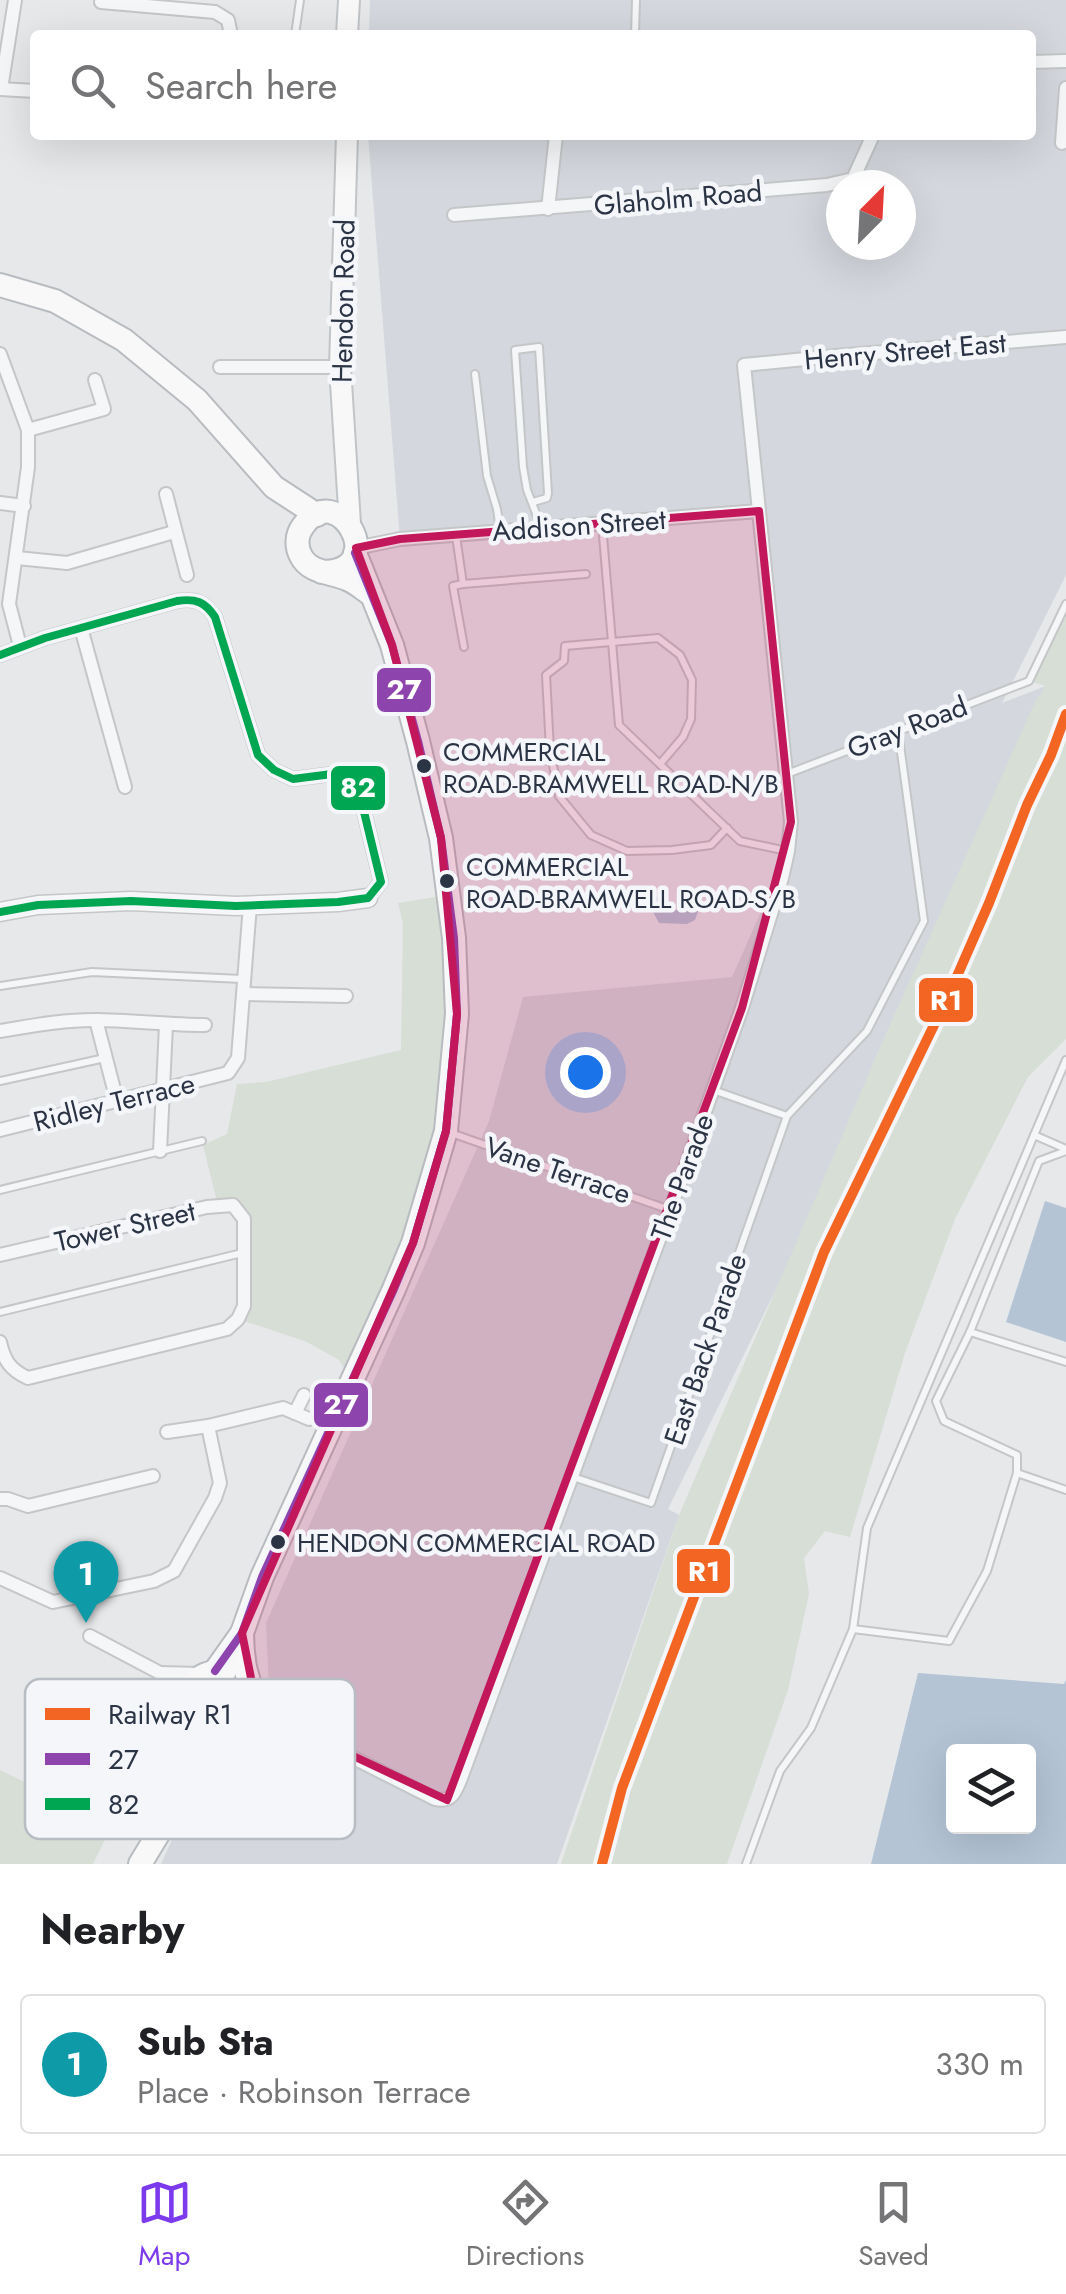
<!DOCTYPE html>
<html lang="en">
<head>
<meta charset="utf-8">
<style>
	:root { --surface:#fff; --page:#f2f2f2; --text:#202124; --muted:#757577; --line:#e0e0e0; --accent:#7c3aed }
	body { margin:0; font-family:Jost,sans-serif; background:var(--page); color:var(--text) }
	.controls { position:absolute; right:30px; bottom:30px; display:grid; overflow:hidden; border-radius:10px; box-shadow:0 10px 40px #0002 }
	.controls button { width:90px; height:90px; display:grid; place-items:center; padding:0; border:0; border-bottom:2px solid var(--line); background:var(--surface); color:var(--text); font:50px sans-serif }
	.compass { position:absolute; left:826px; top:170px; width:90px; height:90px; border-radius:50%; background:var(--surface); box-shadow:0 10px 40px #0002; rotate:24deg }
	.you { position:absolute; left:585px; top:1072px; width:35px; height:35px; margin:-25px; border:8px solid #fff; border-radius:50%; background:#1a73e8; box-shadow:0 0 0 15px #1a73e833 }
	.badge { display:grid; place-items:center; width:65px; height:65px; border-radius:50%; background:var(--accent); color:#fff; font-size:32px; font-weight:700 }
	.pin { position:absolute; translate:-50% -82px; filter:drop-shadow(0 2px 5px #0008) }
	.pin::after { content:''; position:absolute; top:52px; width:35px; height:30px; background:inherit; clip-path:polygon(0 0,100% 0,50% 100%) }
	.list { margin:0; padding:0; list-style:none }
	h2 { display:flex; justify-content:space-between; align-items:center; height:130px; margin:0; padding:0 40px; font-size:42px }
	h2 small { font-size:32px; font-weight:400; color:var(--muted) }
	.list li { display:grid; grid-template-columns:65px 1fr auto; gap:30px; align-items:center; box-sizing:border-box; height:140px; margin:0 20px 20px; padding:0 20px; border:2px solid var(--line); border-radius:10px }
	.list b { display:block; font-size:38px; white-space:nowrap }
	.list p { margin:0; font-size:32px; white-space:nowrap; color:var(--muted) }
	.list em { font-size:32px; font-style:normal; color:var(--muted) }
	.icon { flex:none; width:55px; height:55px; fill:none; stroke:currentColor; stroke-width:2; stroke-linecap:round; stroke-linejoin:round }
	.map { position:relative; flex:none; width:1066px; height:1864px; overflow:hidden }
	.search { position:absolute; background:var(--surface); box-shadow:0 10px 40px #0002; left:30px; right:30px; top:30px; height:110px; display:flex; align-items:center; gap:25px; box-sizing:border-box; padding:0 35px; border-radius:10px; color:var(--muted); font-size:38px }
	.sheet { height:290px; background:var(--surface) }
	nav { display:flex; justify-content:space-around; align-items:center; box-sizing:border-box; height:140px; border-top:2px solid var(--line); background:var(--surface); font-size:28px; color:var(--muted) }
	nav a { display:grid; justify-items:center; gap:5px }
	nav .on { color:var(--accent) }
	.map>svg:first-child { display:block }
	.built { fill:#d4d7dd; fill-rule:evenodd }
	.green { fill:#d6ded6 }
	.water { fill:#b4c4d5; fill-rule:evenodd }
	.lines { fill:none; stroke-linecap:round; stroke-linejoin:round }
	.lane-casing { stroke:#c4c6c8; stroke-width:10 }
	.street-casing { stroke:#c4c6c8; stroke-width:16 }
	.secondary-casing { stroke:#c4c6c8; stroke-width:21 }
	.primary-casing { stroke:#c2c5c8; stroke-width:24 }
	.highway-casing { stroke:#b8bbbf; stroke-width:26 }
	.lane { stroke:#f5f6f7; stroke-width:6 }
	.street { stroke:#f5f6f7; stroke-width:12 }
	.secondary { stroke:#f8f8f8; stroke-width:18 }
	.primary { stroke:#f8f8f8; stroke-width:20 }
	.highway { stroke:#f8f8f8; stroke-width:22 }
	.bus-1-casing { stroke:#f4f6f9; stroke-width:15 }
	.bus-2-casing { stroke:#f4f6f9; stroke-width:15 }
	.bus-1 { stroke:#8e44ad; stroke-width:8 }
	.bus-2 { stroke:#00a651; stroke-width:8 }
	.rail-1-casing { stroke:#f4f6f9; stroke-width:18 }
	.rail-1 { stroke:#f26522; stroke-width:10 }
	.marked { fill:#c2185b; fill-opacity:0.2; stroke:#c2185b; stroke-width:8; stroke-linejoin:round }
	.bus-dot { fill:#2b3445; stroke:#f4f6f9; stroke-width:4 }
	.labels { text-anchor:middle; stroke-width:9; stroke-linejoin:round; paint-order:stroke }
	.bus-label { font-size:26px; fill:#2b3445; stroke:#f4f6f9; text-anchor:start }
	.street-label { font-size:28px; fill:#2b3445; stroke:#f4f6f9 }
	.key { fill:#f4f6f9; stroke:#b8bcc3; stroke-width:2.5 }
	.key-label { font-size:28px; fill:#2b3445 }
	.line-badge { stroke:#f4f6f9; stroke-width:4 }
	.badge-label { font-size:28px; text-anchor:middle; font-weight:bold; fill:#fff }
</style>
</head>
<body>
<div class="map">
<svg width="1066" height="1864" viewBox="0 0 1066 1864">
	<rect width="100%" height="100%" fill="#e6e8ea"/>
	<path class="built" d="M370 0H1066V575L1002 703 1046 686 882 1043 787 1267 668 1509 679 1515 557 1864H161L189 1801 267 1740 286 1707 269 1688 266 1623 489 1121 523 997 732 977 788 851 759 511 400 539 368 135H1031V35H369ZM841 185H901V245H841Z"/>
	<g class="green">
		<polygon points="1066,604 1066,1039 1028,1077 955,1219 905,1353 850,1537 825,1531 804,1558 809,1594 788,1690 727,1864 561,1864 679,1515 882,1043 1035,702 1046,686 1029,681"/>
		<polygon points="448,895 446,1131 352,1380 339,1360 307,1342 238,1319 244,1219 233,1205 218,1206 203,1145 227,1134 237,1084 266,1082 401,1050 403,923 398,903"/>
		<polygon points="0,1770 112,1825 93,1864 0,1864"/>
	</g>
	<g class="water">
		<path d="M690 894 697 897 701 903 695 920 687 924 659 923 652 910 643 908 631 909 632 902C640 900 650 896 657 897 671 900 668 912 686 911L688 907 686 902Z"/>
		<polygon points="1045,1201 1066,1208 1066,1342 1006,1322"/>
		<path d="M918 1673 1064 1684 1066 1680V1864H871ZM954 1752H1028V1826H954Z"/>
	</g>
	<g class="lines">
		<g class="lane-casing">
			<g id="lane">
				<polyline points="295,35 300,0"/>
				<polyline points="635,35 636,0"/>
				<polyline points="475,374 487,476 497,509 500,530"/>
				<polyline points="533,502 547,498 548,493 539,347 515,350 523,467 527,490 541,526"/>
				<polyline points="602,524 619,725 740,841 787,851"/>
				<polyline points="456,536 463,584 586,574"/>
				<polyline points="463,584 453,586 464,647"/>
				<polyline points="660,764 683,737 691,719 692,680 680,655 658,638 565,646 564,661 546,675 550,750 559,796 591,835 627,851 672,850 711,845 727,828"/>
				<polyline points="787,774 1029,681 1066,604"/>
				<polyline points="0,986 92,972 242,979"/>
				<polyline points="0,1081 105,1058"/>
				<polyline points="713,1090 787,1116"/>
				<polyline points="451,1133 670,1210"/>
				<polyline points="1034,1135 1066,1149"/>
				<polyline points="0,1190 202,1141"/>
				<polyline points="0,1312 242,1253"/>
				<polyline points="970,1332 1066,1362"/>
				<polyline points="1017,1473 1066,1490"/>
				<polyline points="573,1477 651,1503 787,1116 867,1031 924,921 898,730"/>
				<polyline points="853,1629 949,1641 987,1571 1017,1473 1017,1455 944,1421 936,1401 970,1332 1039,1161 1066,1151"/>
				<polyline points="746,1864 780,1771 811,1728 853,1629 867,1528 1066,1060"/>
			</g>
		</g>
		<g class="street-casing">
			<g id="street">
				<polyline points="101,2 215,12 228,20 231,35"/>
				<polyline points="1031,62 1066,61"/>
				<polyline points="0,89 35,91"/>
				<polyline points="1,89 15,0"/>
				<polyline points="1062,143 1066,88"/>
				<polyline points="548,209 556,135"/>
				<polyline points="454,215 827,185 853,179 873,135"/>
				<polyline points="0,354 28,430 28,467 9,604 20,646"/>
				<polyline points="220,367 340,367"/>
				<polyline points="28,430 104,409 95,380"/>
				<polyline points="166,494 187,575"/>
				<polyline points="0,503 24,506"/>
				<polyline points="356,548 400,539 759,511"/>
				<polyline points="17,558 67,563 174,532"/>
				<polyline points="81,628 125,787"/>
				<path d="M0 655 45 638 177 601C196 598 205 602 215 617L258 755 274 770 293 779 332 774 347 779 358 787 381 882 368 898"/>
				<polyline points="245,994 346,996"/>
				<polyline points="96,1020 117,1101"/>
				<path d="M0 1031C31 1026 62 1020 94 1020 131 1020 168 1025 205 1025"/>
				<polyline points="0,1130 228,1073 238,1058 250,905"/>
				<polyline points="160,1151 166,1025"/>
				<path d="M0 1255 207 1207 233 1205 244 1219V1306L238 1319 227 1329 28 1378C10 1370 4 1360 0 1342"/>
				<polyline points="295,1413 304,1395"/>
				<polyline points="167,1432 208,1426 283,1408 309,1419"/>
				<polyline points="0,1499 8,1499 28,1506 153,1476"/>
				<polyline points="0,1578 53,1602 154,1581 174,1571 215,1498 220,1483 208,1426"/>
				<polyline points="90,1636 160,1673 170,1684 185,1708"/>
				<polyline points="160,1673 202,1674"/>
				<path d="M255 1698 300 1731 435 1799C452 1803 456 1791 461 1778L670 1210 742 1008 782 878 788 851 791 822 744 365 836 356 1066 337"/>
				<polyline points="248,1726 268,1725 293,1729"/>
			</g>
		</g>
		<g class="secondary-casing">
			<polyline id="secondary" points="0,912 38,905 131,901 236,906 338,902 368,898"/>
		</g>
		<g class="primary-casing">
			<g id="primary">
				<polyline points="347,35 349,0"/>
				<polyline points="347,135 340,367 350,524"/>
			</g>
		</g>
		<g class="highway-casing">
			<g id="highway">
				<polyline points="0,285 55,301 124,340 197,400 274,487 317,515"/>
				<path d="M322 572C393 572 337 476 303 526 296 535 296 547 301 556 310 574 333 572 349 580 356 583 363 589 369 593"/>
				<polyline points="215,1671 242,1633 262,1577 394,1289 413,1243 446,1131 457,1014 454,938 441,838 418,741 392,645 355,553"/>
				<path d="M225 1671C161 1671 184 1761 239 1734"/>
				<path d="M140 1864 186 1788 248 1726C260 1704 250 1689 245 1667 243 1656 242 1644 242 1633"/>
			</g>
		</g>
		<use href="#lane" class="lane"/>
		<use href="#street" class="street"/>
		<use href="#secondary" class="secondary"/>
		<use href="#primary" class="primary"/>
		<use href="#highway" class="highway"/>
		<g class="bus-1-casing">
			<polyline id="bus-1" points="215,1671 242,1633 262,1577 394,1289 413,1243 446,1131 457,1014 454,938 441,838 418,741 392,645 355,553"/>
		</g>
		<g class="bus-2-casing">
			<path id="bus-2" d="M0 655 45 638 177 601C196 598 205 602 215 617L258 755 274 770 293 779 332 774 347 779 358 787 381 882 368 898 338 902 236 906 131 901 38 905 0 912"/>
		</g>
		<use href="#bus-1" class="bus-1"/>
		<use href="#bus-2" class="bus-2"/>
		<g class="rail-1-casing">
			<polyline id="rail-1" points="602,1864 622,1788 824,1252 951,990 989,903 1027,805 1051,755 1066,714"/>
		</g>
		<use href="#rail-1" class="rail-1"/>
	</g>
	<path class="marked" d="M759 511 791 822 742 1008 447 1800 300 1731 255 1698 242 1633 413 1243 446 1131 457 1014 441 838 392 645 356 548 400 539Z"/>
	<g class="bus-dot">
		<circle cx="424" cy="766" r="9"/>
		<circle cx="447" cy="881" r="9"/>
		<circle cx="278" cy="1542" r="9"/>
	</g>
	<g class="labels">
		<g class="bus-label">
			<text x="443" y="761">COMMERCIAL<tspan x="443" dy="32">ROAD-BRAMWELL ROAD-N/B</tspan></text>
			<text x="466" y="876">COMMERCIAL<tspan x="466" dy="32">ROAD-BRAMWELL ROAD-S/B</tspan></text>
			<text x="297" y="1552">HENDON COMMERCIAL ROAD</text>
		</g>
		<g class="street-label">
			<text transform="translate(678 198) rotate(-5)" y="10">Glaholm Road</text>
			<text transform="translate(343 301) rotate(-89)" y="10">Hendon Road</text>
			<text transform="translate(905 351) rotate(-5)" y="10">Henry Street East</text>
			<text transform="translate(579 525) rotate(-4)" y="10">Addison Street</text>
			<text transform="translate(907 727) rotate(-21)" y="10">Gray Road</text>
			<text transform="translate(114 1102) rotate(-14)" y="10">Ridley Terrace</text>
			<text transform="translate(558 1170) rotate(19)" y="10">Vane Terrace</text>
			<text transform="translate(682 1177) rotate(-70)" y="10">The Parade</text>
			<text transform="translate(125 1226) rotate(-13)" y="10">Tower Street</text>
			<text transform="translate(705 1349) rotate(-71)" y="10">East Back Parade</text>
		</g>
	</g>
	<rect x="25" y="1679" width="330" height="160" rx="15" class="key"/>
	<rect x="45" y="1708" width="45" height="12" fill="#f26522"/>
	<rect x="45" y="1753" width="45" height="12" fill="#8e44ad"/>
	<rect x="45" y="1798" width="45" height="12" fill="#00a651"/>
	<g class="key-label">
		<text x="108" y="1724">Railway R1</text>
		<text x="108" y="1769">27</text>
		<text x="108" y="1814">82</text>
	</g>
	<g class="line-badge">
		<rect x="375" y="666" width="58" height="48" rx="10" fill="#8e44ad"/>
		<rect x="329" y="764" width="58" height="48" rx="10" fill="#00a651"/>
		<rect x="917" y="976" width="58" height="48" rx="10" fill="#f26522"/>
		<rect x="312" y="1381" width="58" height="48" rx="10" fill="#8e44ad"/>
		<rect x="675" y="1547" width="57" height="48" rx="10" fill="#f26522"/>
	</g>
	<g class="badge-label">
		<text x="404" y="699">27</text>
		<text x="358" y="797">82</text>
		<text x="946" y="1010">R1</text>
		<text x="341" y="1414">27</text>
		<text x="704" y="1581">R1</text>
	</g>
</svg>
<div class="controls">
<button><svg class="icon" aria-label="layers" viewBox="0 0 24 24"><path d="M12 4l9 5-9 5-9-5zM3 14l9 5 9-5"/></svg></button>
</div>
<svg class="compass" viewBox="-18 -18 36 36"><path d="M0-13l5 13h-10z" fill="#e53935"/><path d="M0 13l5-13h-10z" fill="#757577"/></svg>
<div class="you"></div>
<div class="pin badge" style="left:86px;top:1623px;background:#0f9aa8">1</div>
<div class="search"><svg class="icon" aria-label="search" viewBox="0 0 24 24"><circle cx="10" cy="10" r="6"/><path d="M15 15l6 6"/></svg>Search here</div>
</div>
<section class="sheet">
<h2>Nearby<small></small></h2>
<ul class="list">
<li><span class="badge" style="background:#0f9aa8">1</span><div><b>Sub Sta</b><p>Place · Robinson Terrace</p></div><em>330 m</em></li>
</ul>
</section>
<nav>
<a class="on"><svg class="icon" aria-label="map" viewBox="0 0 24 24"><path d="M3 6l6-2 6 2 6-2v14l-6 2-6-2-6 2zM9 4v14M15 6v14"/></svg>Map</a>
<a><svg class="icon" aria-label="directions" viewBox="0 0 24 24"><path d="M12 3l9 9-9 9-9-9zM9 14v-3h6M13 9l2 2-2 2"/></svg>Directions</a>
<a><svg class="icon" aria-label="saved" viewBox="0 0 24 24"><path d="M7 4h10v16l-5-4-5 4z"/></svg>Saved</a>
</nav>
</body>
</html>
